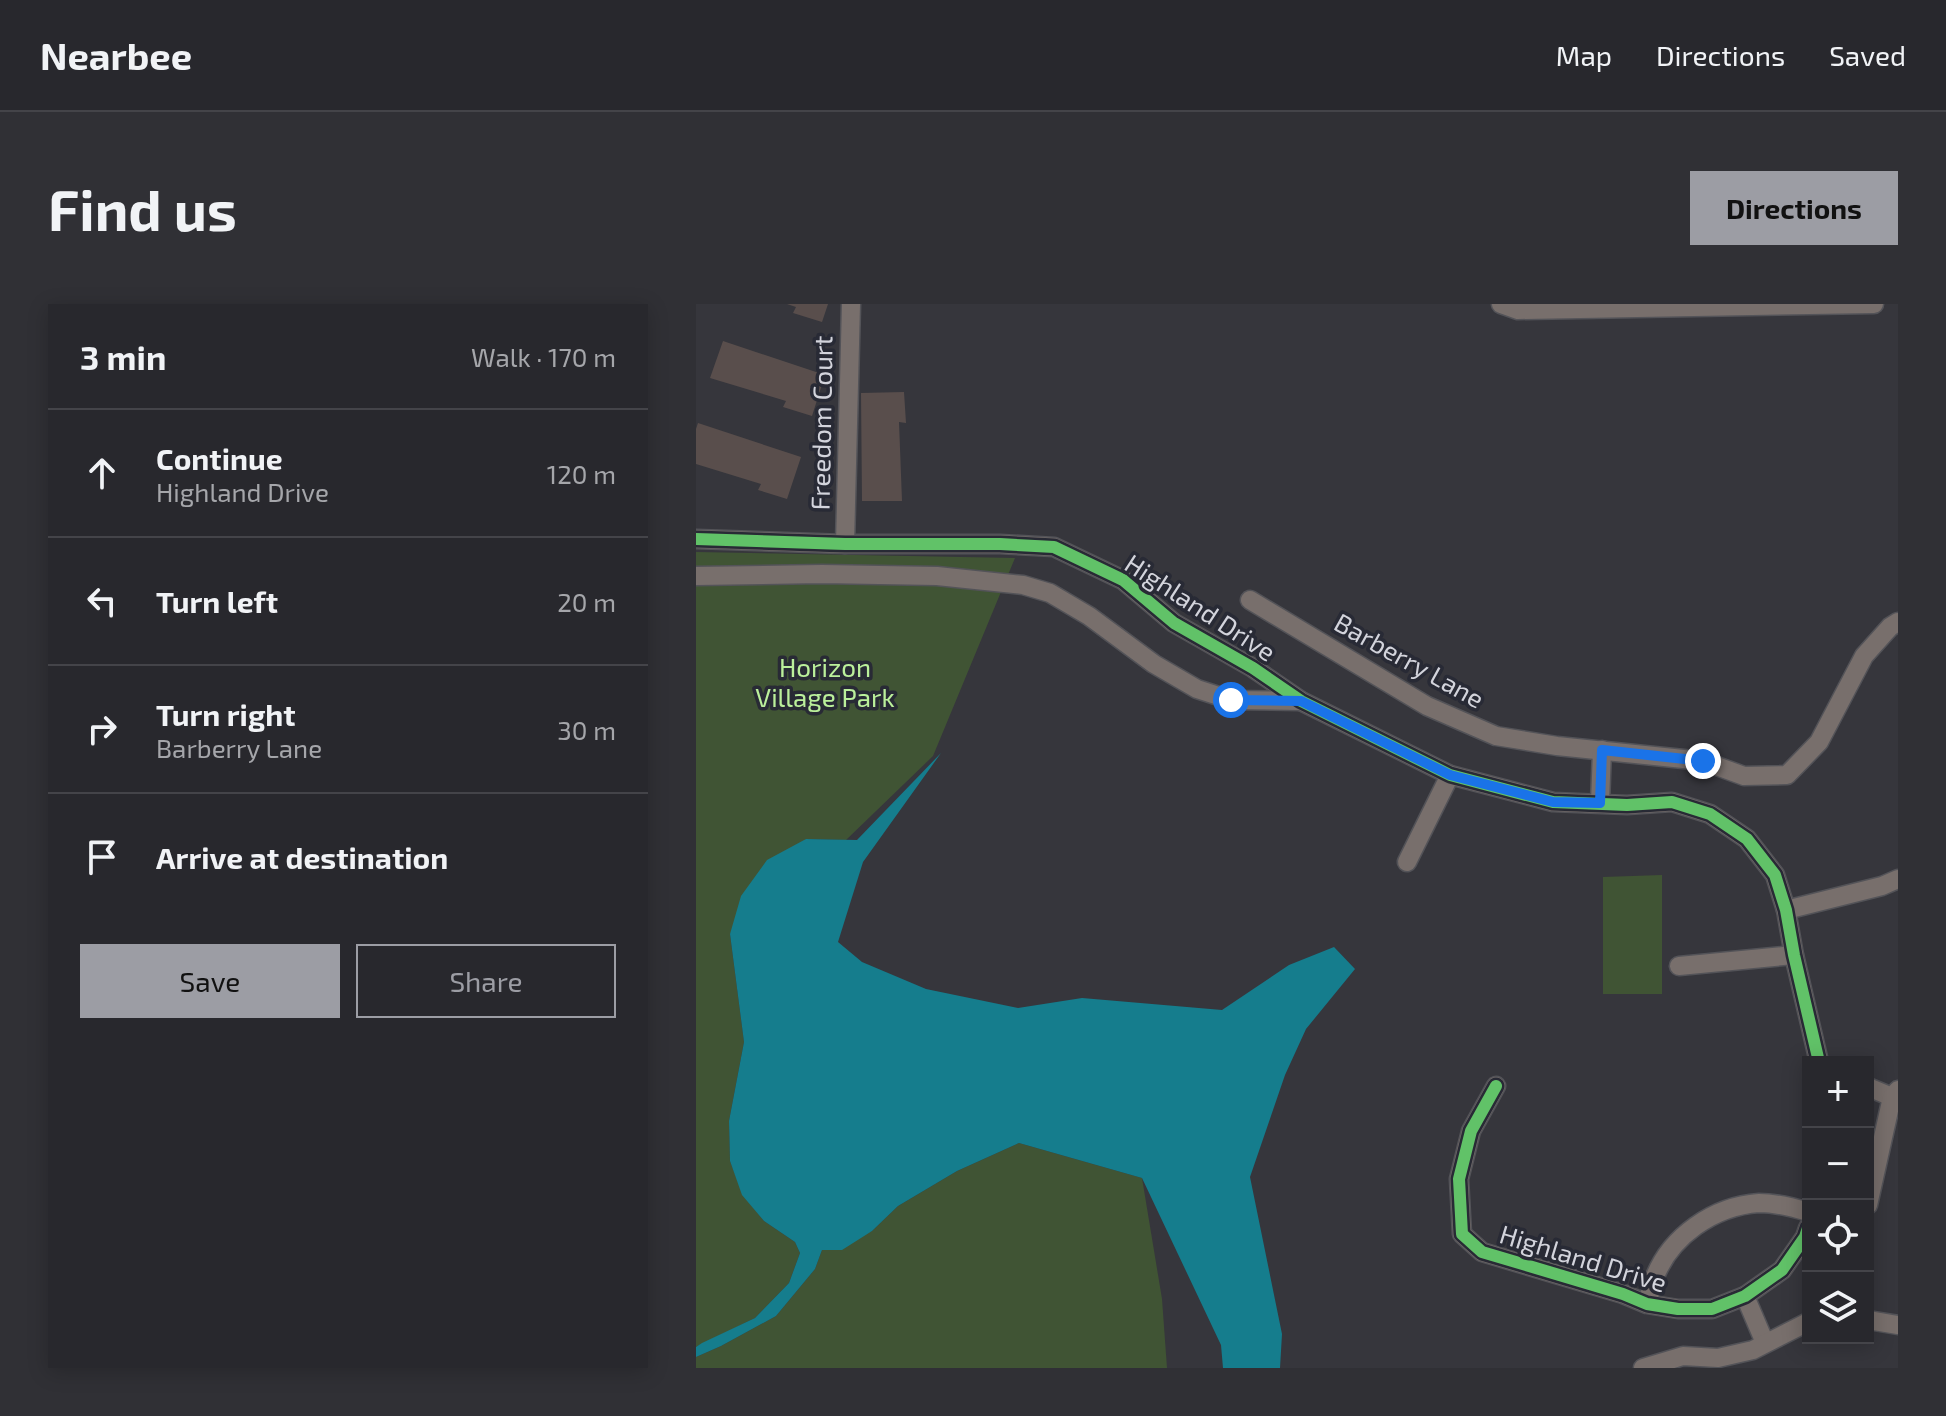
<!DOCTYPE html>
<html lang="en">
<head>
<meta charset="utf-8">
<style>
	:root { --surface:#28282d; --page:#303035; --text:#f1f3f6; --muted:#a5a6aa; --line:#444449; --accent:#9c9da4 }
	body { margin:0; font-family:"Exo 2",sans-serif; background:var(--page); color:var(--text) }
	.controls { position:absolute; right:24px; bottom:24px; display:grid; overflow:hidden; border-radius:0px; box-shadow:0 4px 20px #0003 }
	.controls button { width:72px; height:72px; display:grid; place-items:center; padding:0; border:0; border-bottom:2px solid var(--line); background:var(--surface); color:var(--text); font:40px sans-serif }
	.stop { position:absolute; width:24px; height:24px; margin:-18px; border:6px solid #1a73e8; border-radius:50%; background:#fff }
	.stop.end { background:#1a73e8; border-color:#fff; box-shadow:0 2px 8px #0008 }
	.list { margin:0; padding:0; list-style:none }
	h2 { display:flex; justify-content:space-between; align-items:center; height:104px; margin:0; padding:0 32px; font-size:34px }
	h2 small { font-size:26px; font-weight:400; color:var(--muted) }
	.list li { display:grid; grid-template-columns:52px 1fr auto; gap:24px; align-items:center; box-sizing:border-box; height:128px; padding:0 32px; border-top:2px solid var(--line) }
	.list b { display:block; font-size:30px; white-space:nowrap }
	.list p { margin:0; font-size:26px; white-space:nowrap; color:var(--muted) }
	.list em { font-size:26px; font-style:normal; color:var(--muted) }
	.actions { display:flex; gap:16px; padding:24px 32px }
	.actions a { flex:1; padding:18px 0; border:2px solid var(--accent); border-radius:0px; text-align:center; font-size:28px; color:var(--accent) }
	.actions .main { background:var(--accent); color:#111 }
	.icon { flex:none; width:44px; height:44px; fill:none; stroke:currentColor; stroke-width:2; stroke-linecap:round; stroke-linejoin:round }
	.map { position:relative; flex:none; width:1202px; height:1064px; overflow:hidden; border-radius:0px }
	header { display:flex; align-items:center; gap:48px; box-sizing:border-box; height:112px; padding:0 40px; background:var(--surface); border-bottom:2px solid var(--line) }
	header strong { font-size:38px }
	nav { display:flex; gap:44px; margin-inline-start:auto; font-size:28px }
	.intro { display:flex; align-items:center; justify-content:space-between; box-sizing:border-box; height:192px; padding:0 48px }
	h1 { margin:0; font-size:56px }
	.button { padding:20px 36px; border-radius:0px; background:var(--accent); color:#111; font-size:28px; font-weight:700 }
	main { display:flex; gap:48px; padding:0 48px }
	aside { flex:1; background:var(--surface); border-radius:0px; box-shadow:0 4px 20px #0003 }
	.map>svg:first-child { display:block }
	.green { fill:#405434 }
	.water { fill:#157d8d }
	.building { fill:#594e4c }
	.lines { fill:none; stroke-linecap:round; stroke-linejoin:round }
	.street-casing { stroke:#535358; stroke-width:21 }
	.street { stroke:#786f6c; stroke-width:18 }
	.cycleway-casing { stroke:#282a35; stroke-width:17 }
	.cycleway { stroke:#61c268; stroke-width:12 }
	.route { stroke:#1a73e8; stroke-width:10 }
	.labels { text-anchor:middle; stroke-width:7; stroke-linejoin:round; paint-order:stroke }
	.street-label { font-size:26px; fill:#d3d4dc; stroke:#282a35 }
	.park-label { font-size:26px; fill:#bbf09b; stroke:#282a35 }
</style>
</head>
<body>
<header>
<strong>Nearbee</strong>
<nav><a>Map</a><a>Directions</a><a>Saved</a></nav>
</header>
<div class="intro"><h1>Find us</h1><a class="button">Directions</a></div>
<main>
<aside>
<h2>3 min<small>Walk · 170 m</small></h2>
<ul class="list">
<li><svg class="icon" aria-label="ahead" viewBox="0 0 24 24"><path d="M12 20V5M6 11l6-6 6 6"/></svg><div><b>Continue</b><p>Highland Drive</p></div><em>120 m</em></li>
<li><svg class="icon" aria-label="left" viewBox="0 0 24 24"><path d="M17 20v-9H6M10 6l-5 5 5 5"/></svg><div><b>Turn left</b></div><em>20 m</em></li>
<li><svg class="icon" aria-label="right" viewBox="0 0 24 24"><path d="M7 20v-9h11M14 6l5 5-5 5"/></svg><div><b>Turn right</b><p>Barberry Lane</p></div><em>30 m</em></li>
<li><svg class="icon" aria-label="arrive" viewBox="0 0 24 24"><path d="M6 21V4h12l-3 4 3 4H6"/></svg><div><b>Arrive at destination</b></div></li>
</ul>
<div class="actions"><a class="main">Save</a><a>Share</a></div>
</aside>
<div class="map">
<svg width="1202" height="1064" viewBox="0 0 1202 1064">
	<rect width="100%" height="100%" fill="#36363c"/>
	<g class="green">
		<polygon points="0,248 319,254 237,452 150,536 110,535 34,630 48,738 33,817 34,857 47,891 68,917 99,938 104,949 93,979 59,1014 0,1043"/>
		<polygon points="966,571 966,690 907,690 907,573"/>
		<polygon points="323,839 446,874 466,995 471,1064 0,1064 0,1053 25,1042 80,1012 119,965 126,946 176,927 202,902 261,867"/>
	</g>
	<polygon class="water" points="245,449 167,558 142,638 166,658 230,685 322,704 386,694 526,706 593,661 638,643 659,665 610,725 589,771 554,873 586,1030 584,1064 527,1064 525,1041 446,874 323,839 261,867 202,902 176,927 146,946 126,946 119,965 80,1012 25,1042 0,1053 0,1043 6,1039 59,1014 93,979 104,949 99,938 68,917 46,891 34,857 33,817 48,738 34,630 45,592 71,556 110,535 161,536"/>
	<g class="building">
		<polygon points="91,0 132,0 126,18 97,9 100,3"/>
		<polygon points="27,37 129,71 116,112 87,103 90,97 14,74"/>
		<polygon points="208,88 210,119 203,118 206,197 166,197 165,89"/>
		<polygon points="2,119 105,153 91,195 62,186 65,180 0,160 0,125"/>
	</g>
	<g class="lines">
		<g class="street-casing">
			<g id="street">
				<polyline points="805,0 822,6 1178,0"/>
				<polyline points="0,235 149,240 304,240 358,243 427,276 478,319 557,364 605,397 754,471 857,498 931,501 976,498 1014,510 1051,535 1079,571 1090,606 1098,651 1123,758"/>
				<polyline points="149,240 155,0"/>
				<polyline points="0,272 126,270 241,272 327,281 354,289 393,312 458,360 501,385 535,396 605,397"/>
				<polyline points="554,296 731,402 800,432 861,442 1007,457 1048,472 1091,471 1123,438 1168,352 1194,323 1202,318"/>
				<polyline points="904,499 906,446"/>
				<polyline points="711,558 754,471"/>
				<polyline points="1090,606 1186,582 1202,575"/>
				<polyline points="983,662 1098,651"/>
				<polyline points="800,782 775,827 763,875 766,930 786,948 927,990 951,1000 982,1005 1016,1005 1049,992 1086,966 1109,933 1112,924"/>
				<polyline points="1172,783 1196,793"/>
				<polyline points="1172,901 1196,793 1202,786"/>
				<polyline points="1049,992 1069,1039"/>
				<path d="M951 999C954 991 955 983 958 975 974 932 1018 902 1063 899 1080 899 1096 903 1112 908"/>
				<polyline points="1172,1016 1202,1021"/>
				<polyline points="947,1064 987,1052 1022,1054 1057,1046 1112,1018"/>
			</g>
		</g>
		<use href="#street" class="street"/>
		<g class="cycleway-casing">
			<g id="cycleway">
				<polyline points="0,235 149,240 304,240 358,243 427,276 478,319 557,364 605,397 754,471 857,498 931,501 976,498 1014,510 1051,535 1079,571 1090,606 1098,651 1123,758"/>
				<polyline points="800,782 775,827 763,875 766,930 786,948 927,990 951,1000 982,1005 1016,1005 1049,992 1086,966 1109,933 1112,924"/>
			</g>
		</g>
		<use href="#cycleway" class="cycleway"/>
	</g>
	<g class="lines">
		<polyline class="route" points="535,396 605,397 754,471 857,498 904,499 906,446 1007,457"/>
	</g>
	<g class="labels">
		<g class="street-label">
			<text transform="translate(126 119) rotate(-89)" y="9">Freedom Court</text>
			<text transform="translate(504 304) rotate(33)" y="9">Highland Drive</text>
			<text transform="translate(713 357) rotate(29)" y="9">Barberry Lane</text>
			<text transform="translate(887 955) rotate(17)" y="9">Highland Drive</text>
		</g>
		<g class="park-label">
			<text x="129" y="373">Horizon<tspan x="129" dy="30">Village Park</tspan></text>
		</g>
	</g>
</svg>
<div class="controls">
<button>+</button>
<button>−</button>
<button><svg class="icon" aria-label="locate" viewBox="0 0 24 24"><circle cx="12" cy="12" r="6"/><path d="M12 2v4M12 18v4M2 12h4M18 12h4"/></svg></button>
<button><svg class="icon" aria-label="layers" viewBox="0 0 24 24"><path d="M12 4l9 5-9 5-9-5zM3 14l9 5 9-5"/></svg></button>
</div>
<div class="stop" style="left:535px;top:396px"></div>
<div class="stop end" style="left:1007px;top:457px"></div>
</div>
</main>
</body>
</html>
